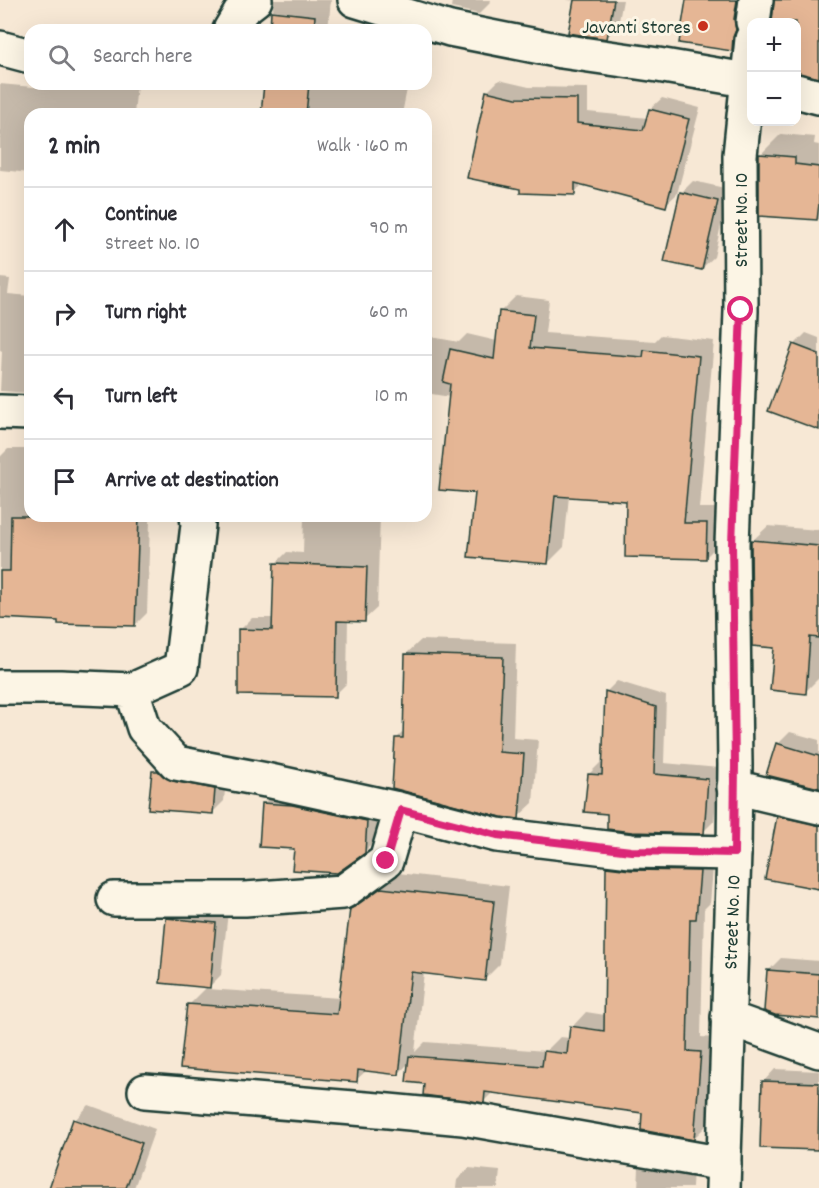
<!DOCTYPE html>
<html lang="en">
<head>
<meta charset="utf-8">
<style>
	:root { --surface:#fff; --page:#f7f7f7; --text:#2b2b33; --muted:#7c7c81; --line:#e1e1e2 }
	body { margin:0; font-family:Dekko,sans-serif; background:var(--page); color:var(--text) }
	.controls { position:absolute; right:18px; top:18px; display:grid; overflow:hidden; border-radius:12px; box-shadow:0 6px 24px #0002 }
	.controls button { width:54px; height:54px; display:grid; place-items:center; padding:0; border:0; border-bottom:2px solid var(--line); background:var(--surface); color:var(--text); font:30px sans-serif }
	.stop { position:absolute; width:18px; height:18px; margin:-14px; border:4px solid #db2777; border-radius:50%; background:#fff }
	.stop.end { background:#db2777; border-color:#fff; box-shadow:0 2px 6px #0008 }
	.list { margin:0; padding:0; list-style:none }
	h2 { display:flex; justify-content:space-between; align-items:center; height:78px; margin:0; padding:0 24px; font-size:26px }
	h2 small { font-size:20px; font-weight:400; color:var(--muted) }
	.list li { display:grid; grid-template-columns:39px 1fr auto; gap:18px; align-items:center; box-sizing:border-box; height:84px; padding:0 24px; border-top:2px solid var(--line) }
	.list b { display:block; font-size:22px; white-space:nowrap }
	.list p { margin:0; font-size:20px; white-space:nowrap; color:var(--muted) }
	.list em { font-size:20px; font-style:normal; color:var(--muted) }
	.icon { flex:none; width:33px; height:33px; fill:none; stroke:currentColor; stroke-width:2; stroke-linecap:round; stroke-linejoin:round }
	.map { position:relative; flex:none; width:819px; height:1188px; overflow:hidden }
	.search { position:absolute; background:var(--surface); box-shadow:0 6px 24px #0002; left:24px; top:24px; width:408px; height:66px; display:flex; align-items:center; gap:15px; box-sizing:border-box; padding:0 21px; border-radius:18px; color:var(--muted); font-size:22px }
	.panel { position:absolute; background:var(--surface); box-shadow:0 6px 24px #0002; left:24px; top:108px; width:408px; height:414px; border-radius:18px }
	.map>svg:first-child { display:block }
	.shadow { fill:#0003 }
	.building { fill:#e5b695; stroke:#1f3d34; stroke-width:1.5 }
	.lines { fill:none; stroke-linecap:round; stroke-linejoin:round }
	.street-casing { stroke:#1f3d34; stroke-width:38 }
	.street { stroke:#fcf5e5; stroke-width:33 }
	.route { stroke:#db2777; stroke-width:8 }
	.poi-dot { fill:#c8321e; stroke:#fcf5e5; stroke-width:2 }
	.labels { text-anchor:middle; stroke-width:6; stroke-linejoin:round; paint-order:stroke }
	.poi-label { font-size:20px; fill:#1f3d34; stroke:#fcf5e5; text-anchor:end }
	.street-label { font-size:20px; fill:#1f3d34; stroke:#fcf5e5 }
</style>
</head>
<body>
<div class="map">
<svg width="819" height="1188" viewBox="0 0 819 1188">
	<rect width="100%" height="100%" fill="#f7e8d5"/>
	<filter id="ink" filterUnits="userSpaceOnUse"><feTurbulence type="fractalNoise" baseFrequency=".0167" numOctaves="2"/><feDisplacementMap in="SourceGraphic" scale="12" xChannelSelector="R" yChannelSelector="G"/><feConvolveMatrix kernelMatrix="1 2 1 2 8 2 1 2 1" color-interpolation-filters="sRGB"/></filter>
	<g filter="url(#ink)">
		<g class="shadow">
			<polygon points="274,0 331,0 328,30 271,30"/>
			<polygon points="452,0 491,0 490,3 479,14 451,8"/>
			<polygon points="566,0 623,0 618,26 607,37 576,1"/>
			<polygon points="687,0 747,0 743,37 731,50"/>
			<polygon points="499,80 529,87 588,88 588,112 648,118 650,109 662,98 700,108 677,194 665,205 584,183 574,193 487,92"/>
			<polygon points="0,84 55,89 55,84 137,84 134,114 30,114 30,173 0,170"/>
			<polygon points="266,84 408,84 402,114 263,114"/>
			<polygon points="781,134 815,137 814,144 819,145 819,219 761,214 760,155"/>
			<polygon points="693,181 729,189 714,257 701,269 681,193"/>
			<polygon points="0,278 10,279 8,294 30,296 30,393 0,391 2,351 0,350"/>
			<polygon points="516,296 549,300 545,333 655,341 661,335 714,341 699,508 722,508 721,542 705,558 627,500 569,496 564,547 548,563 476,492 450,397 426,393 426,336 459,342 467,334 497,341 500,312"/>
			<polygon points="806,333 819,338 819,428 794,345"/>
			<polygon points="8,449 30,449 30,516 155,516 150,521 147,613 135,625 60,619 0,617 0,457"/>
			<polygon points="304,516 380,516 377,608 364,620 348,619 347,683 335,695 240,630 252,618 274,618 275,564 287,552 303,553"/>
			<polygon points="768,526 819,530 819,678 805,692 752,541"/>
			<polygon points="421,640 516,643 513,738 538,740 533,803 518,817 397,738 404,731 406,654"/>
			<polygon points="617,681 666,696 664,763 719,768 714,821 703,832 609,812 589,774 600,763 604,764 606,692"/>
			<polygon points="790,732 819,740 819,786 778,744"/>
			<polygon points="165,759 226,778 224,801 212,813 153,772"/>
			<polygon points="276,791 378,809 376,840 364,852 295,848 264,803"/>
			<polygon points="791,805 819,812 819,825 786,817 786,820 819,828 819,887 779,817"/>
			<polygon points="622,853 714,857 710,903 704,909 701,1037 715,1038 708,1124 694,1138 643,1112 493,1092 484,1101 425,1083 410,1062 398,1074 367,1070 356,1080 189,1005 207,987 168,919 180,907 228,912 221,975 207,989 340,998 351,910 367,894 371,892 398,873 509,886 500,964 484,980 424,972 415,1052 425,1042 546,1051 560,1037 570,1038 572,1027 586,1012 605,1015 608,868"/>
			<polygon points="781,958 819,961 819,1017 769,970"/>
			<polygon points="775,1069 819,1071 819,1147 817,1148 763,1082"/>
			<polygon points="89,1105 155,1129 134,1188 50,1188 75,1120"/>
			<polygon points="651,1156 693,1164 692,1188 638,1188 639,1169"/>
			<polygon points="469,1168 500,1171 498,1188 456,1188 457,1180"/>
		</g>
		<g class="building">
			<polygon points="574,0 614,0 607,39 568,33"/>
			<polygon points="686,0 737,0 734,19 736,30 733,37 732,51 679,43"/>
			<polygon points="774,0 819,0 819,78 796,73 796,22 772,22"/>
			<polygon points="271,11 315,16 314,30 270,30"/>
			<polygon points="264,84 309,84 306,114 261,114"/>
			<polygon points="486,91 516,98 577,99 577,123 643,130 649,109 689,119 666,207 575,183 575,195 520,193 520,189 467,178"/>
			<polygon points="759,154 795,157 795,164 819,167 819,204 817,220 759,216"/>
			<polygon points="680,192 718,201 702,270 664,262"/>
			<polygon points="499,311 534,315 530,348 643,357 644,350 699,356 684,523 707,523 706,559 625,557 626,501 555,496 548,564 468,557 475,493 439,490 450,384 443,382 450,349 494,359"/>
			<polygon points="793,344 819,354 819,430 768,411"/>
			<polygon points="11,516 139,516 135,626 58,624 58,621 0,618 0,571 10,571"/>
			<polygon points="751,540 819,546 819,638 810,637 806,694 770,690 774,648 752,646"/>
			<polygon points="274,563 367,567 365,622 337,621 336,697 238,695 238,629 272,630"/>
			<polygon points="405,654 503,657 499,752 524,754 519,819 501,817 392,788 395,738 403,738"/>
			<polygon points="605,691 656,707 654,774 708,779 704,834 632,832 607,829 607,814 584,812 588,774 602,775"/>
			<polygon points="776,743 819,756 819,788 766,775"/>
			<polygon points="152,771 158,771 163,776 173,781 215,789 213,814 148,809"/>
			<polygon points="262,803 292,805 367,821 365,853 337,873 292,870 294,849 259,847"/>
			<polygon points="777,816 819,825 819,889 765,879"/>
			<polygon points="606,867 631,870 700,871 696,919 690,919 687,1051 701,1052 694,1140 641,1130 642,1113 485,1092 484,1103 423,1095 424,1084 406,1082 409,1056 542,1066 544,1051 567,1054 570,1026 604,1031"/>
			<polygon points="381,888 494,901 485,981 411,972 399,1075 358,1070 357,1082 180,1068 187,1004 337,1014 350,909 354,907"/>
			<polygon points="166,918 216,923 210,988 160,983"/>
			<polygon points="767,970 819,974 819,1019 775,1015 764,1011"/>
			<polygon points="762,1081 819,1083 818,1150 760,1148"/>
			<polygon points="73,1119 142,1143 126,1188 49,1188"/>
		</g>
		<g class="lines">
			<g class="street-casing">
				<g id="street">
					<polyline points="355,0 450,29 561,51 658,65 752,81"/>
					<polyline points="753,22 756,0"/>
					<polyline points="230,30 242,10 255,0"/>
					<polyline points="0,48 30,56"/>
					<polyline points="796,91 819,97"/>
					<polyline points="0,412 30,413"/>
					<polyline points="0,687 60,687 132,690 144,728 176,763 266,780 394,808 497,835 631,851 734,853"/>
					<polyline points="132,690 181,668 198,525 197,516"/>
					<polyline points="734,787 819,807"/>
					<polyline points="114,899 245,899 343,892 386,861 401,810"/>
					<polyline points="728,1018 819,1051"/>
					<polyline points="145,1091 378,1110 463,1118 724,1164"/>
					<polyline points="723,1188 734,853 735,765 732,544 741,311 740,155 752,39"/>
				</g>
			</g>
			<use href="#street" class="street"/>
		</g>
	</g>
	<g class="lines" filter="url(#ink)">
		<polyline class="route" points="386,861 401,810 497,835 631,851 734,853 735,765 732,544 741,310"/>
	</g>
	<circle class="poi-dot" cx="703" cy="26" r="6"/>
	<g class="labels">
		<g class="poi-label">
			<text x="691" y="33">Javanti Stores</text>
		</g>
		<g class="street-label">
			<text transform="translate(740 220) rotate(-90)" y="7">Street No. 10</text>
			<text transform="translate(731 922) rotate(-88)" y="7">Street No. 10</text>
		</g>
	</g>
</svg>
<div class="controls">
<button>+</button>
<button>−</button>
</div>
<div class="stop" style="left:741px;top:310px"></div>
<div class="stop end" style="left:386px;top:861px"></div>
<div class="search"><svg class="icon" aria-label="search" viewBox="0 0 24 24"><circle cx="10" cy="10" r="6"/><path d="M15 15l6 6"/></svg>Search here</div>
<section class="panel">
<h2>2 min<small>Walk · 160 m</small></h2>
<ul class="list">
<li><svg class="icon" aria-label="ahead" viewBox="0 0 24 24"><path d="M12 20V5M6 11l6-6 6 6"/></svg><div><b>Continue</b><p>Street No. 10</p></div><em>90 m</em></li>
<li><svg class="icon" aria-label="right" viewBox="0 0 24 24"><path d="M7 20v-9h11M14 6l5 5-5 5"/></svg><div><b>Turn right</b></div><em>60 m</em></li>
<li><svg class="icon" aria-label="left" viewBox="0 0 24 24"><path d="M17 20v-9H6M10 6l-5 5 5 5"/></svg><div><b>Turn left</b></div><em>10 m</em></li>
<li><svg class="icon" aria-label="arrive" viewBox="0 0 24 24"><path d="M6 21V4h12l-3 4 3 4H6"/></svg><div><b>Arrive at destination</b></div></li>
</ul>
</section>
</div>
</body>
</html>
